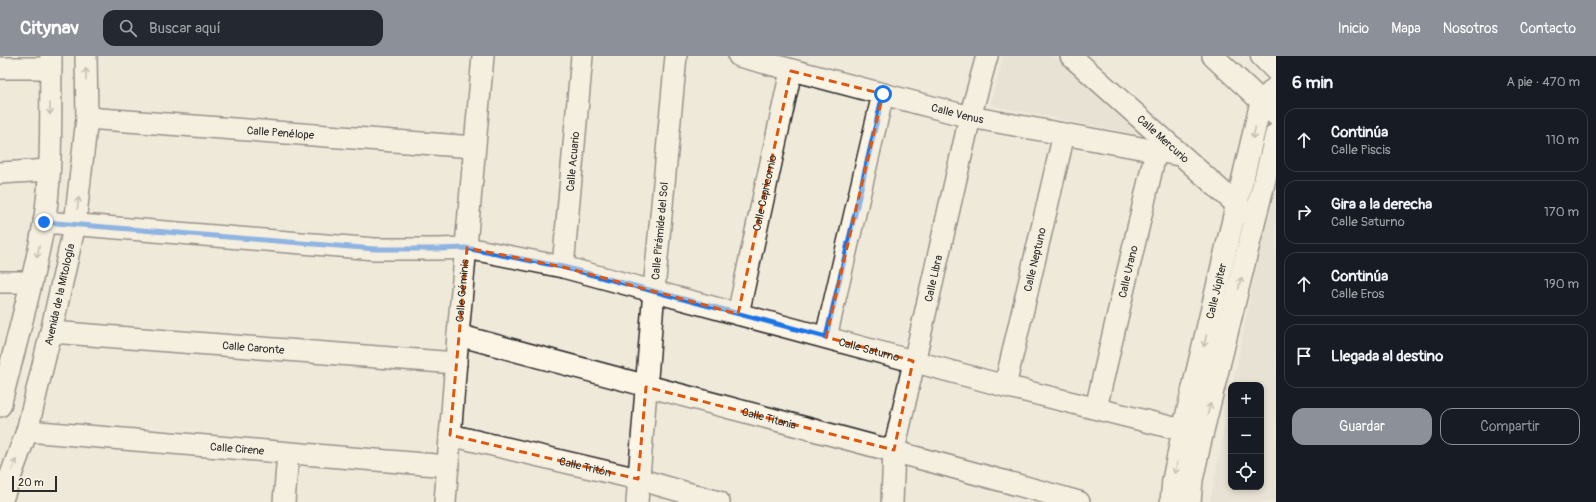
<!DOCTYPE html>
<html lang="es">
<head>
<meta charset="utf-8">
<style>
	:root { --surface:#171b24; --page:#242831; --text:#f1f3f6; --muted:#9ea1a6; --line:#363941; --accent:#8c9099 }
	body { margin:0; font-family:Pangolin,sans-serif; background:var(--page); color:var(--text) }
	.controls { position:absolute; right:12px; bottom:12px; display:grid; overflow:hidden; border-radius:8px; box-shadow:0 2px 6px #0003 }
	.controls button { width:36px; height:36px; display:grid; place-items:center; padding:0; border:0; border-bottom:1px solid var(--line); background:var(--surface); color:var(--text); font:20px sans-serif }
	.scale { position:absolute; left:12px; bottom:10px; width:45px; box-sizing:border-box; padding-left:4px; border:2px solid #2b2b2b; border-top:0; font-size:11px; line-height:14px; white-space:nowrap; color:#2b2b2b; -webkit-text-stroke:3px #fcf5e5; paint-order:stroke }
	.stop { position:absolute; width:12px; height:12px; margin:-9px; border:3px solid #1a73e8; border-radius:50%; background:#fff }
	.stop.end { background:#1a73e8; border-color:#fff; box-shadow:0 1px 4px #0008 }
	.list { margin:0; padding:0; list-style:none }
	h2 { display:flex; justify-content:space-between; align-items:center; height:52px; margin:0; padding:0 16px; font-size:17px }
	h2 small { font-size:13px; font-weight:400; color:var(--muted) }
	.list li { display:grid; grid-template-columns:26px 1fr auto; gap:12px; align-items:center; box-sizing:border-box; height:64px; margin:0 8px 8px; padding:0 8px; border:1px solid var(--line); border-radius:12px }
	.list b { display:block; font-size:15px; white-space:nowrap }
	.list p { margin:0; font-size:13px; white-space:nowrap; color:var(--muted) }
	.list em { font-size:13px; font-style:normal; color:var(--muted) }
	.actions { display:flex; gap:8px; padding:12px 16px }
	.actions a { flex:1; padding:9px 0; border:1px solid var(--accent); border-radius:12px; text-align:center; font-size:14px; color:var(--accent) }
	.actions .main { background:var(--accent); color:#fff }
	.icon { flex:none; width:22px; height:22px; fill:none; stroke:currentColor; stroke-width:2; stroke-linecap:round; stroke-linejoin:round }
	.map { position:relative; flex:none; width:1276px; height:446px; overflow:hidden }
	header { display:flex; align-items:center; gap:24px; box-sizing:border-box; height:56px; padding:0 20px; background:var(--accent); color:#fff }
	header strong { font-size:19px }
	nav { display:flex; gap:22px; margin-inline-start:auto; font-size:14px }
	.search { width:280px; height:36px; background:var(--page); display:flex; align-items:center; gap:10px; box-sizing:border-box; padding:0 14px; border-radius:12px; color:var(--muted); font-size:15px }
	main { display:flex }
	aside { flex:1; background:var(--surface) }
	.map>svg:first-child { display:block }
	.built { fill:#e0dacc }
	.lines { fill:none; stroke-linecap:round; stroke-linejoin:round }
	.minor-casing { stroke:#2b2b2b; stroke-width:24 }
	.highway-casing { stroke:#2b2b2b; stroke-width:25 }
	.minor { stroke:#fcf5e5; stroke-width:21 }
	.highway { stroke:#fcf5e5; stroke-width:22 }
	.oneway { stroke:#949088 }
	.route { stroke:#1a73e8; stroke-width:5 }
	.marked { fill:none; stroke:#df570e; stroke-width:3; stroke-dasharray:8 5; stroke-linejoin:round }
	.labels { text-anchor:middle; stroke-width:3; stroke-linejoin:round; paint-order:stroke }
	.street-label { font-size:11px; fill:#2b2b2b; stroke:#fcf5e5 }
</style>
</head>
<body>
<header>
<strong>Citynav</strong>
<div class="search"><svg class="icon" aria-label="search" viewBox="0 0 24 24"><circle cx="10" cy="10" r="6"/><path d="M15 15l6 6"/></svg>Buscar aquí</div>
<nav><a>Inicio</a><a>Mapa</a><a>Nosotros</a><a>Contacto</a></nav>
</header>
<main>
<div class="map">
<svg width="1276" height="446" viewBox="0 0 1276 446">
	<rect width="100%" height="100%" fill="#efe9da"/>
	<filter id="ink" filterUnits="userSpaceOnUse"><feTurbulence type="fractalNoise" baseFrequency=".025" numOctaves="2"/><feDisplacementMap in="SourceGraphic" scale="8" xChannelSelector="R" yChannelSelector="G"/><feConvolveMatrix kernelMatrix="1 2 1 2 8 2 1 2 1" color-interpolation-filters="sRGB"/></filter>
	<g filter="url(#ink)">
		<g class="built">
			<polygon points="1003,0 1053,0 1143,80 990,49"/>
			<polygon points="1276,108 1276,446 1210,446 1231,337 1231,431 1261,431 1261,329 1233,329"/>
		</g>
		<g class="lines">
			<g class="minor-casing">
				<g id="minor">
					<path id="s1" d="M739 0 970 61 1179 99"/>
					<path id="s2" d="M1071 0 1246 157"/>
					<polyline points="1213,0 1276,59"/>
					<polyline points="0,12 51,12"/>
					<path id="s3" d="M87 62 474 91"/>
					<polyline points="0,117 49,114"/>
					<path id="s4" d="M44 166 375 193H438L467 192 563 211 1005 330 1202 379"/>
					<path id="s5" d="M563 211 582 0"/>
					<polyline points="0,226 31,226"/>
					<path id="s6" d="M738 258 791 15"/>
					<path id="s7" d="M51 276 456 307"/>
					<path id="s8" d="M458 279C665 336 873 388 1079 446"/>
					<polyline points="826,281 883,38"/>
					<path id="s9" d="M1005 330 1064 78"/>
					<path d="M0 350C15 289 33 229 44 167 53 115 50 53 51 0"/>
					<path id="s10" d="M1096 352 1159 82"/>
					<path id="s11" d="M27 375 448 410"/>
					<path id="s12" d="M450 379 638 423 719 446"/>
					<path id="s13" d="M1 446 27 375 51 276 75 168 87 62 86 0"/>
					<polyline points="284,446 288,398"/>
					<path id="s14" d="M445 446 458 279 483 0"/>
					<path id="s15" d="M637 446 654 234 676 0"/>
					<path id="s16" d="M892 446 894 394 970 61 987 0"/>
					<path id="s17" d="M1171 446 1173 424 1183 374 1261 46 1276 31"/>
					<polyline points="1190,446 1192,424 1202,379 1276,78"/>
				</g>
			</g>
			<g class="highway-casing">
				<polyline id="highway" points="1262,0 1276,14"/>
			</g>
			<use href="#minor" class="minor"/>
			<use href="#highway" class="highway"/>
		</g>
		<defs><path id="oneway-shaft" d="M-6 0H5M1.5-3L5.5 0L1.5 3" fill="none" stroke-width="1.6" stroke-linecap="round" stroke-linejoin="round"/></defs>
		<g class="oneway">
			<use href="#oneway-shaft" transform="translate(86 18) rotate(-91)"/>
			<use href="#oneway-shaft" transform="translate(50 53) rotate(91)"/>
			<use href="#oneway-shaft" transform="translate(1254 77) rotate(103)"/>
			<use href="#oneway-shaft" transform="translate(78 147) rotate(-84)"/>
			<use href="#oneway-shaft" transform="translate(38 196) rotate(102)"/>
			<use href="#oneway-shaft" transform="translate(1240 227) rotate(-76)"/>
			<use href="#oneway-shaft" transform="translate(1205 285) rotate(104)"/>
			<use href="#oneway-shaft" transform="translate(1209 353) rotate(-76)"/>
			<use href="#oneway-shaft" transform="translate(14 409) rotate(-70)"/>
			<use href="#oneway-shaft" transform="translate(1176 412) rotate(102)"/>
		</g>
	</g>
	<g class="lines" filter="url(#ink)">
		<polyline class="route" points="44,166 375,193 438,193 466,192 563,211 826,281 883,38"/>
	</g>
	<path d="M0 0H1276V446H0ZM791 15 883 38 826 281 913 305 894 394 646 331 638 423 450 379 467 192 563 211 738 258Z" fill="#efe9da" fill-opacity=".55" fill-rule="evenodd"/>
	<path class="marked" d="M791 15 883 38 826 281 913 305 894 394 646 331 638 423 450 379 467 192 563 211 738 258Z"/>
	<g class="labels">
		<g class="street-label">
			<text dy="4" stroke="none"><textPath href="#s1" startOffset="226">Calle Venus</textPath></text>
			<text dy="4" stroke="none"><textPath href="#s3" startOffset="194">Calle Penélope</textPath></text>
			<text dy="4" stroke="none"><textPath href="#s2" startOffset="124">Calle Mercurio</textPath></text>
			<text dy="4" stroke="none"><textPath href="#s5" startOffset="106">Calle Acuario</textPath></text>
			<text dy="4" stroke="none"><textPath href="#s6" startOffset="124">Calle Capricornio</textPath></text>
			<text dy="4" stroke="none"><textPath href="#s15" startOffset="272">Calle Pirámide del Sol</textPath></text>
			<text dy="4" stroke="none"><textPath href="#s9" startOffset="130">Calle Neptuno</textPath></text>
			<text dy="4" stroke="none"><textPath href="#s10" startOffset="140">Calle Urano</textPath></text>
			<text dy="4" stroke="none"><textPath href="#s16" startOffset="228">Calle Libra</textPath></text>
			<text dy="4" stroke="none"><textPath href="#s14" startOffset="212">Calle Géminis</textPath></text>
			<text dy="4" stroke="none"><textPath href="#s17" startOffset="216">Calle Júpiter</textPath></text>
			<text dy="4" stroke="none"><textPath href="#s13" startOffset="216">Avenida de la Mitología</textPath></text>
			<text dy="4" stroke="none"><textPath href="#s7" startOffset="203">Calle Caronte</textPath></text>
			<text dy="4" stroke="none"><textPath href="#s4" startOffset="839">Calle Saturno</textPath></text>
			<text dy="4" stroke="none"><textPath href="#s8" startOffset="322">Calle Titania</textPath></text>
			<text dy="4" stroke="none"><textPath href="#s11" startOffset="211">Calle Cirene</textPath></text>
			<text dy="4" stroke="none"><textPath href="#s12" startOffset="139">Calle Tritón</textPath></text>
		</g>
	</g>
</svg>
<div class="controls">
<button>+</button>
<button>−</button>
<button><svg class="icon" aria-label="locate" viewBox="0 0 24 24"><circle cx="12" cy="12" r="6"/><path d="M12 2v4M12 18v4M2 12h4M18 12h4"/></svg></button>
</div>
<div class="scale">20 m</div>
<div class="stop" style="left:883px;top:38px"></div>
<div class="stop end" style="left:44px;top:166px"></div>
</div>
<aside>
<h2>6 min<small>A pie · 470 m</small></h2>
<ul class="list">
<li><svg class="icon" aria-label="ahead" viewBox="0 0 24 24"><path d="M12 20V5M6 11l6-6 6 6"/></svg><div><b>Continúa</b><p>Calle Piscis</p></div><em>110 m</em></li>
<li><svg class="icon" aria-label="right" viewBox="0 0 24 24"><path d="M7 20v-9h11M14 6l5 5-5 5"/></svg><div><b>Gira a la derecha</b><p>Calle Saturno</p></div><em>170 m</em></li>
<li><svg class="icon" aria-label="ahead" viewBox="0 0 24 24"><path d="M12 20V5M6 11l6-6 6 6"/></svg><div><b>Continúa</b><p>Calle Eros</p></div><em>190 m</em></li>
<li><svg class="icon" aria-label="arrive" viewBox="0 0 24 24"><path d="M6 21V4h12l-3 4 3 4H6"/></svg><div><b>Llegada al destino</b></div></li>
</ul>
<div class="actions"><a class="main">Guardar</a><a>Compartir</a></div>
</aside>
</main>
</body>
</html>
